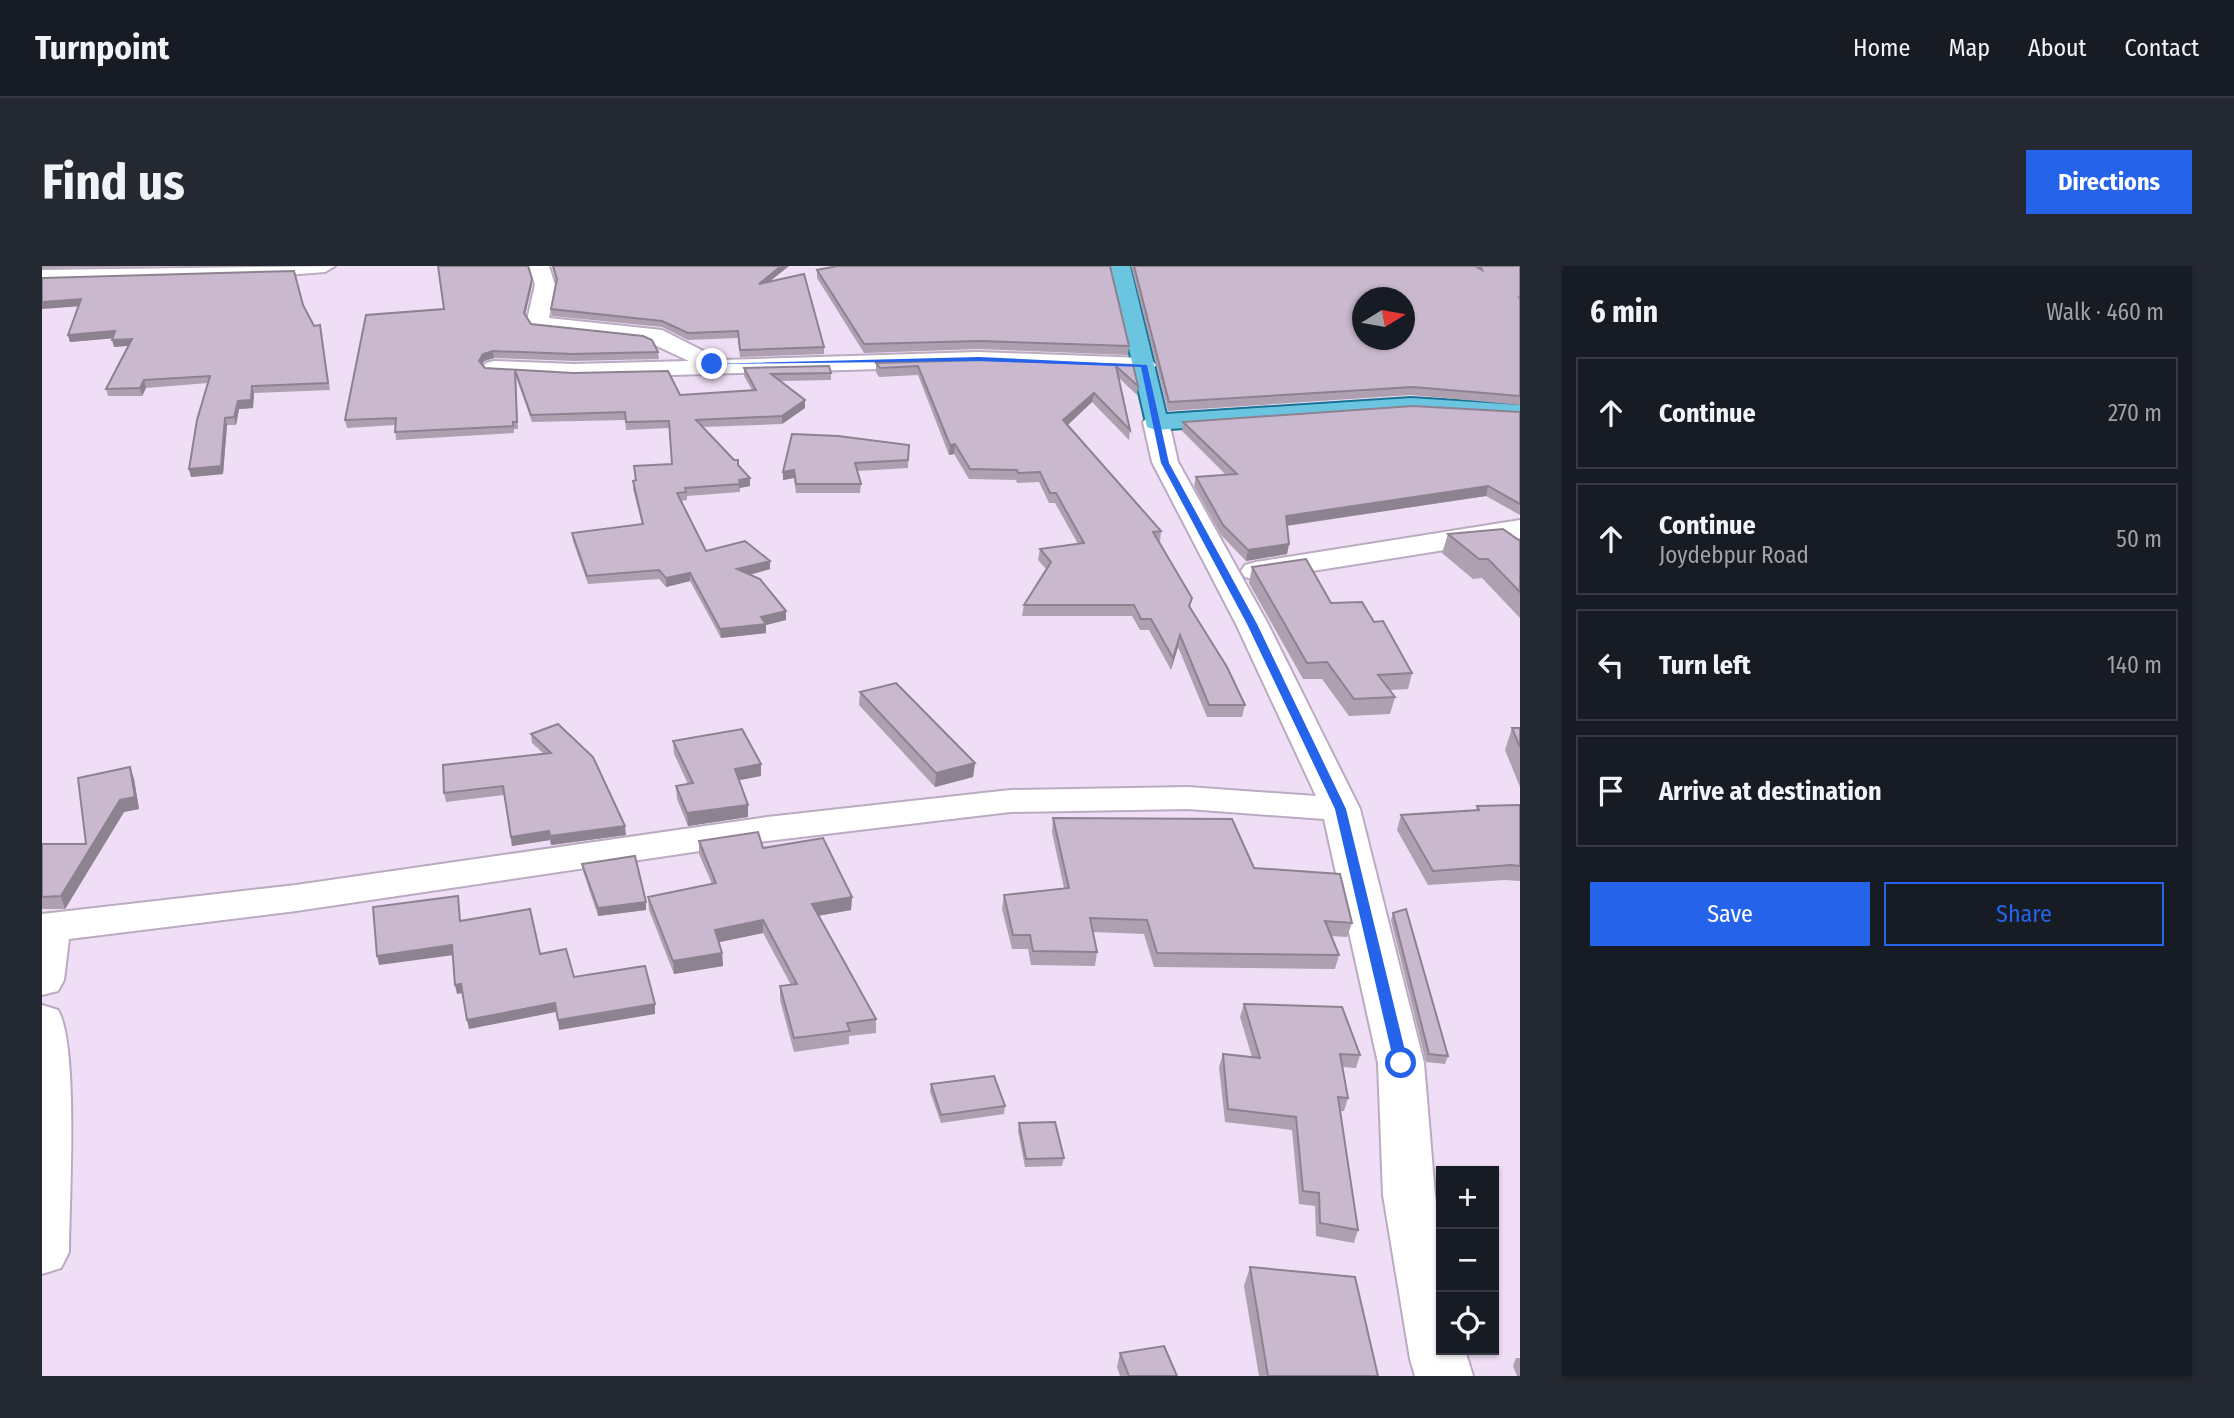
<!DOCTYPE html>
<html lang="en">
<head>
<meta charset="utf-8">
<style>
	:root { --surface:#171b24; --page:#242831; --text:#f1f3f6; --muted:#9ea1a6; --line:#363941; --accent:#2563eb }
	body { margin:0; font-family:"Fira Sans Condensed",sans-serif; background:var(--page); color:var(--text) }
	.controls { position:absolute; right:21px; bottom:21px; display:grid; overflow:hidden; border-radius:0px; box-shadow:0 2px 5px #0004 }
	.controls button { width:63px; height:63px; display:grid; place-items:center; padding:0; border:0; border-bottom:2px solid var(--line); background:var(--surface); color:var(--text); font:35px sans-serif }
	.compass { position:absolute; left:1310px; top:21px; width:63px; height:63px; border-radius:50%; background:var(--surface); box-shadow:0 2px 5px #0004; rotate:79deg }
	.stop { position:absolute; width:21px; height:21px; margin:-16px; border:5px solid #2563eb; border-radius:50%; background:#fff }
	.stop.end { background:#2563eb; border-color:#fff; box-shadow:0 2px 7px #0008 }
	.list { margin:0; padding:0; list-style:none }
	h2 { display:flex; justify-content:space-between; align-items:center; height:91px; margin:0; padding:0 28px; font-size:30px }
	h2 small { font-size:23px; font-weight:400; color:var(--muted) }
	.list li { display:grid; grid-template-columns:46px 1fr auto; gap:21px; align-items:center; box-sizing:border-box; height:112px; margin:0 14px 14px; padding:0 14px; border:2px solid var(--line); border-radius:0px }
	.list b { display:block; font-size:26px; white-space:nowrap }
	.list p { margin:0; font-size:23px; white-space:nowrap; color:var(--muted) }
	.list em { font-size:23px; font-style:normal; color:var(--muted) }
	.actions { display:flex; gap:14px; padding:21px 28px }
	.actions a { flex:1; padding:16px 0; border:2px solid var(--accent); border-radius:0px; text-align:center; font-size:24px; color:var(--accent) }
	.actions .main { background:var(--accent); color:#fff }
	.icon { flex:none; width:38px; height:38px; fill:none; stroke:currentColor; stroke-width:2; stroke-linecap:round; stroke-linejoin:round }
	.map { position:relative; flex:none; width:1478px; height:1110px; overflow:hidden; border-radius:0px }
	header { display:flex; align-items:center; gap:42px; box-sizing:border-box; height:98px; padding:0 35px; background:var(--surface); border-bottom:2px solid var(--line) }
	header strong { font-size:33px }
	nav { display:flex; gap:38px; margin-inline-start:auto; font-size:24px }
	.intro { display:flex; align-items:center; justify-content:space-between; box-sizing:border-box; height:168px; padding:0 42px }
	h1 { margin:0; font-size:49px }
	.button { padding:18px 32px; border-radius:0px; background:var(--accent); color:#fff; font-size:24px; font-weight:700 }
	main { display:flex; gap:42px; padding:0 42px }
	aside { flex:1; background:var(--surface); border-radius:0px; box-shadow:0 2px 5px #0004 }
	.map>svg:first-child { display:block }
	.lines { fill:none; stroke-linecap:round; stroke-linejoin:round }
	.minor-casing { stroke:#bbabc1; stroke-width:4 }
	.major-casing { stroke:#157493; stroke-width:4 }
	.minor { fill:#fff; fill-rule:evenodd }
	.major { fill:#6cc5e0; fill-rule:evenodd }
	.wall { fill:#ae9fb1 }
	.shaded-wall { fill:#8d8290 }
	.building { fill:#cab9ce; stroke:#8d8290; stroke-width:2; fill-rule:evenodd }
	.route { fill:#2563eb }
</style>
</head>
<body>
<header>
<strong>Turnpoint</strong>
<nav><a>Home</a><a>Map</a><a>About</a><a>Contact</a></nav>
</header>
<div class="intro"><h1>Find us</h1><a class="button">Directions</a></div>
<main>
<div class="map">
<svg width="1478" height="1110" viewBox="0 0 1478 1110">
	<rect width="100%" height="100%" fill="#efdef5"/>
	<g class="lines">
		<g class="minor-casing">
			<g id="minor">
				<polygon points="293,0 283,6 206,12 0,16 0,4"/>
				<polygon points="487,0 507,0 513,19 507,52 620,64 679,94 937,86 1102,92 1110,94 1114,99 1110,104 1102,106 937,100 532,112 444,107 440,102 444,97 452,95 532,98 647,95 602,74 492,63 485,54 493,19"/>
				<polygon points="1114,148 1123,151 1127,156 1136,196 1226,358 1318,543 1382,797 1393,929 1399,964 1399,1084 1423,1084 1431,1110 1373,1110 1368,1093 1341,929 1336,797 1282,553 1146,543 968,546 725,575 254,645 27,673 22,714 16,725 0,729 0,648 254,619 725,551 968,524 1146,521 1274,530 1194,358 1110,196 1101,156 1105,151"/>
				<polygon points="1478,254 1478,272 1214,314 1203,311 1199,305 1203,299 1214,296"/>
				<path d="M0 739 16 744C37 779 27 937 27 986L19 1002 0 1008Z"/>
			</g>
		</g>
		<g class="major-casing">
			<polygon id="major" points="1068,0 1088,0 1124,148 1369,132 1478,139 1478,153 1369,146 1114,164 1105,161"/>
		</g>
		<use href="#minor" class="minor"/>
		<use href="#major" class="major"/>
	</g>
	<g class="wall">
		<polygon points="0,0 127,0 0,2"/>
		<polygon points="510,0 747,0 728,15 782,81 782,88 698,91 696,72 646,74 620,61 510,50 509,43 514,16"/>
		<polygon points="1089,0 1478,0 1478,139 1369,129 1126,145"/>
		<polygon points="775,4 1087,80 1086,89 937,83 822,87 775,12"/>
		<polygon points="0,12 261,39 272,60 278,59 288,124 212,127 211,142 197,143 194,159 185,159 181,208 149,211 147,203 166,117 104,122 100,130 66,130 64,123 86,80 72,81 71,72 28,76 26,69 36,40"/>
		<polygon points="490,19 483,49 489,58 616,86 617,93 532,95 452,92 442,95 440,99 443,102 638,129 710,124 702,110 702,102 789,107 789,114 739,115 763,134 763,142 740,158 661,161 708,212 708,220 698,222 698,226 645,230 645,234 639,235 664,285 728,303 707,309 744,354 724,359 724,367 679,372 648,315 624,321 617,313 546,318 531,275 530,267 600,258 591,223 591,215 593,214 592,200 630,198 627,162 584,164 583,154 490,156 474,111 476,163 472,163 472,167 354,174 353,159 305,162 303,154 402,43"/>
		<polygon points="834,97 1091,99 1096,120 1095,129 1077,112 1088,164 1087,174 1050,136 1026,159 1119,265 1118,276 1116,276 1150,332 1148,341 1203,439 1200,451 1165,451 1136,381 1129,404 1107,364 1098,364 1090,350 980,350 982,339 1004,303 996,294 998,283 1036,278 1013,237 1007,237 997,216 975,217 974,214 927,213 912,188 907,189 876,109 837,111 834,106"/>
		<polygon points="1478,146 1478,249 1444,230 1245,260 1247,278 1245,288 1204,295 1179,269 1152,220 1154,211 1184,209 1140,165 1141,156"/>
		<polygon points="867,179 866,202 815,205 819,218 818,227 754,227 752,212 741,214 741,206"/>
		<polygon points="1406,268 1478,275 1478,352 1440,312 1431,313 1400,287"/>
		<polygon points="1210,301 1332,356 1370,407 1366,423 1348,424 1353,431 1348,448 1307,450 1280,413 1261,413 1207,317"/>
		<polygon points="818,426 933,497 931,511 893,521 817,439"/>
		<polygon points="516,458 584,569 509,579 508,574 470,580 462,529 404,536 402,527 502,488 490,477 489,468"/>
		<polygon points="1470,462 1478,462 1478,521 1463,484"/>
		<polygon points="631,475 719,498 719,510 697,514 706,539 706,551 646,560 635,533 634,520 646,518 632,488"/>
		<polygon points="88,501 92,513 97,543 82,546 23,643 0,643 0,578 44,578"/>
		<polygon points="1478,539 1478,615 1463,614 1386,619 1355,564 1359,549 1434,544 1435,540"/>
		<polygon points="1011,552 1212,602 1310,657 1305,671 1289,670 1297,689 1293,703 1112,701 1102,668 1051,666 1055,686 1053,700 989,699 986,683 970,683 960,643 962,629 1022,622 1010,566"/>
		<polygon points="657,575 721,582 810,631 809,644 776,650 834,753 834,767 807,770 807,778 752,786 738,734 738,720 749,719 721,667 677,676 680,687 681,700 632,708 607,644 606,631 670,618 657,588"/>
		<polygon points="540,598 604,644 556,650 541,605"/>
		<polygon points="1351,647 1406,790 1403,798 1384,796 1349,654"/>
		<polygon points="1202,738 1318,789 1314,802 1300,801 1306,832 1302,845 1298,845 1316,964 1312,977 1274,970 1273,940 1257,938 1250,864 1183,856 1177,801 1181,788 1210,791 1198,751"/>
		<polygon points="889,818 963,840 962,848 899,857 888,826"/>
		<polygon points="977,857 1022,892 1020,900 983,901 976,865"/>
		<polygon points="1208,1001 1336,1110 1217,1110 1202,1020"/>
		<polygon points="1078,1087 1135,1110 1078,1110 1075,1101"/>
		<polygon points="1474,1092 1478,1092 1478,1110 1475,1110 1471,1100"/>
	</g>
	<g class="shaded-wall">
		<polygon points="739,0 747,0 717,24 717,18"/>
		<polygon points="490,13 490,19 482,53 482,47"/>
		<polygon points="39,33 41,40 0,43 0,36"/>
		<polygon points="73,65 75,72 28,76 26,69"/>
		<polygon points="90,73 92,79 72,81 70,74"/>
		<polygon points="451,85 452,92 442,95 437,102 437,95 441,88"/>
		<polygon points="102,114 104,122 100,130 98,122"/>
		<polygon points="210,120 212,127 211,142 197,143 194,159 192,151 196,135"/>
		<polygon points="1052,127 1050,136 1020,164 1021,154"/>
		<polygon points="763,134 763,142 740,158 740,150"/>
		<polygon points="183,152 185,159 181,208 149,211 147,203"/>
		<polygon points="913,178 912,188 907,189 908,179"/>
		<polygon points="752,204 752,212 741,214 741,206"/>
		<polygon points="708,212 708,220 697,222 697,214"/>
		<polygon points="1446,220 1444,230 1241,260 1244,250"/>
		<polygon points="1247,278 1245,288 1204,295 1206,284"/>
		<polygon points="728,295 728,303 696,312 695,303"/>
		<polygon points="648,307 648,315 624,321 624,312"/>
		<polygon points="744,345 744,354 724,359 724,367 679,372 678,363 719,351"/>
		<polygon points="1138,369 1136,381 1129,404 1131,392"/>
		<polygon points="933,497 931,511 893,521 894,507"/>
		<polygon points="719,498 719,510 693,515 693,503"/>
		<polygon points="88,501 92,513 97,543 82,546 23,643 19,630 78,534"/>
		<polygon points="706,539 706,551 646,560 645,547"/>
		<polygon points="583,560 584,569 509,579 508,570"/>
		<polygon points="507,565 508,574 470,580 469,571"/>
		<polygon points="810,631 809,644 769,651 770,638"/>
		<polygon points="604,636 604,644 556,650 556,642"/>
		<polygon points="721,654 721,667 673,677 673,664"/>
		<polygon points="410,679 412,689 337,699 335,690"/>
		<polygon points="680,687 681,700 632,708 631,695"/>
		<polygon points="419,718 421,727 415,728 413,719"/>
		<polygon points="513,737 514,746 427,763 425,754"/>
		<polygon points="613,738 613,748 517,764 516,754"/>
	</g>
	<g class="building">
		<polygon points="396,0 486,0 490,13 482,47 489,58 601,70 610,74 616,86 531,88 451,85 441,88 437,95 443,102 531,107 626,105 638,129 714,124 702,102 787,100 789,107 729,108 763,134 740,150 654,154 692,194 696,194 696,199 708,212 697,214 698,218 643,222 644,226 635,227 664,285 703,275 728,295 695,303 718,313 744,345 719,351 724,358 678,363 648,307 624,312 617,304 545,310 530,267 601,258 591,215 594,214 592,200 630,198 627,155 584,156 583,146 489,149 473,104 475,156 471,156 471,160 353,166 354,152 303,154 324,49 402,43"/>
		<polygon points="511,0 739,0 717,18 762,8 782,81 698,84 696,65 646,67 620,55 509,43 515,13"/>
		<polygon points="795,0 1068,0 1087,80 938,75 822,78 775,4"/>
		<path d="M1092 0H1433L1440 4 1438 0H1478V31H1476L1478 32V130L1371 121 1127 136ZM1320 32H1362V74H1320Z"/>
		<polygon points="252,5 261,39 272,60 278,59 286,117 210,120 209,134 196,135 192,151 183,152 179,200 147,203 155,154 168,110 102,114 98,122 64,123 90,73 70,74 73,65 26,69 39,33 0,36 0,12"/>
		<polygon points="938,94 1091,99 1096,120 1074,100 1088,164 1052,127 1021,154 1119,265 1111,266 1150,332 1147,340 1185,401 1203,439 1167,439 1138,369 1131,392 1109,353 1099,353 1092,339 982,339 1009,296 998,283 1042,277 1014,227 1008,227 998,206 976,207 975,204 928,203 913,178 908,179 876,100 838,102 834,97"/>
		<polygon points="1371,140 1478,146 1478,238 1446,220 1244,250 1247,278 1206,284 1181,259 1154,211 1195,208 1141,156"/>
		<polygon points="750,168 796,170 867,179 866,194 813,197 819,218 754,218 752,204 741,206"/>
		<polygon points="1461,263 1478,275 1478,326 1446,293 1437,293 1406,268"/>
		<polygon points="1264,293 1289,337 1320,336 1332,356 1341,355 1370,407 1336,409 1353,431 1312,433 1285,396 1265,397 1210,301"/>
		<polygon points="854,417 933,497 894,507 818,426"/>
		<polygon points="516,458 551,491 583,560 508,570 507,565 469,571 461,520 402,527 401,499 509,487 489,468"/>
		<polygon points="1470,462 1478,462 1478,481"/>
		<polygon points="700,463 719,498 693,503 706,539 645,547 634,520 651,517 631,475"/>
		<polygon points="88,501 93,531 78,534 19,630 0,631 0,578 44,578 36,512"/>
		<polygon points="1478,539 1478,600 1469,599 1391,605 1359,549 1437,544 1435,540"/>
		<polygon points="1011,552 1190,553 1212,602 1298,608 1310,657 1283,655 1297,689 1115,687 1105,654 1048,652 1055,686 991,685 988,669 971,669 962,629 1027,622"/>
		<polygon points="716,566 721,582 781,572 810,631 770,638 834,753 805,757 808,765 752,772 738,720 755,718 721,654 673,664 680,687 631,695 606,631 674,617 657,575"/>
		<polygon points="593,590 604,636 556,642 540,598"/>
		<polygon points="416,630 418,655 488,643 498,688 524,683 532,711 603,700 613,738 516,754 513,737 425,754 419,718 413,719 410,679 335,690 331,641"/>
		<polygon points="1364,643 1406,790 1387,788 1351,647"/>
		<polygon points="1202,738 1300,741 1318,789 1298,788 1306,832 1296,831 1316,964 1278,957 1277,927 1261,925 1254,851 1186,843 1181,788 1218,792"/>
		<polygon points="952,810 963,840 899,849 889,818"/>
		<polygon points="1013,856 1022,892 984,893 977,857"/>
		<polygon points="1208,1001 1313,1011 1336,1110 1226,1110"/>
		<polygon points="1122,1080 1135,1110 1087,1110 1078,1087"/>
	</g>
	<polygon class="route" points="937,91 1105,99 1127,197 1215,358 1304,543 1366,797 1364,801 1359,802 1352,797 1293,543 1205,358 1119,197 1099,101 937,95 666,98"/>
</svg>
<div class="controls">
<button>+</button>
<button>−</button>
<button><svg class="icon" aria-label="locate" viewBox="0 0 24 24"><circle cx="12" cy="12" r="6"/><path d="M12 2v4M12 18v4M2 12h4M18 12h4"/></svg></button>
</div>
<svg class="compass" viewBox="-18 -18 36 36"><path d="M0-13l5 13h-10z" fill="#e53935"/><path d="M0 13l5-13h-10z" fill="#9ea1a6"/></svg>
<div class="stop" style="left:1359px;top:797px"></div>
<div class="stop end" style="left:670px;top:98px"></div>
</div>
<aside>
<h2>6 min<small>Walk · 460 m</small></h2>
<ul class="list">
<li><svg class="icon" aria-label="ahead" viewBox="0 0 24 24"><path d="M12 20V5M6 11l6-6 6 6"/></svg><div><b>Continue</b></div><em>270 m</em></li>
<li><svg class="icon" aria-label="ahead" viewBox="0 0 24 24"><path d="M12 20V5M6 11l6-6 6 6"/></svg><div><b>Continue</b><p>Joydebpur Road</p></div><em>50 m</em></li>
<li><svg class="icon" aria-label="left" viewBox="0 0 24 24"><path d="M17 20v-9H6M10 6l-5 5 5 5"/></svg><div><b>Turn left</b></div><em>140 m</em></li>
<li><svg class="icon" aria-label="arrive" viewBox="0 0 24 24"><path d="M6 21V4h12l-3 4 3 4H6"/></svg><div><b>Arrive at destination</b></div></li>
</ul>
<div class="actions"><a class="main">Save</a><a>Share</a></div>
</aside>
</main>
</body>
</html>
